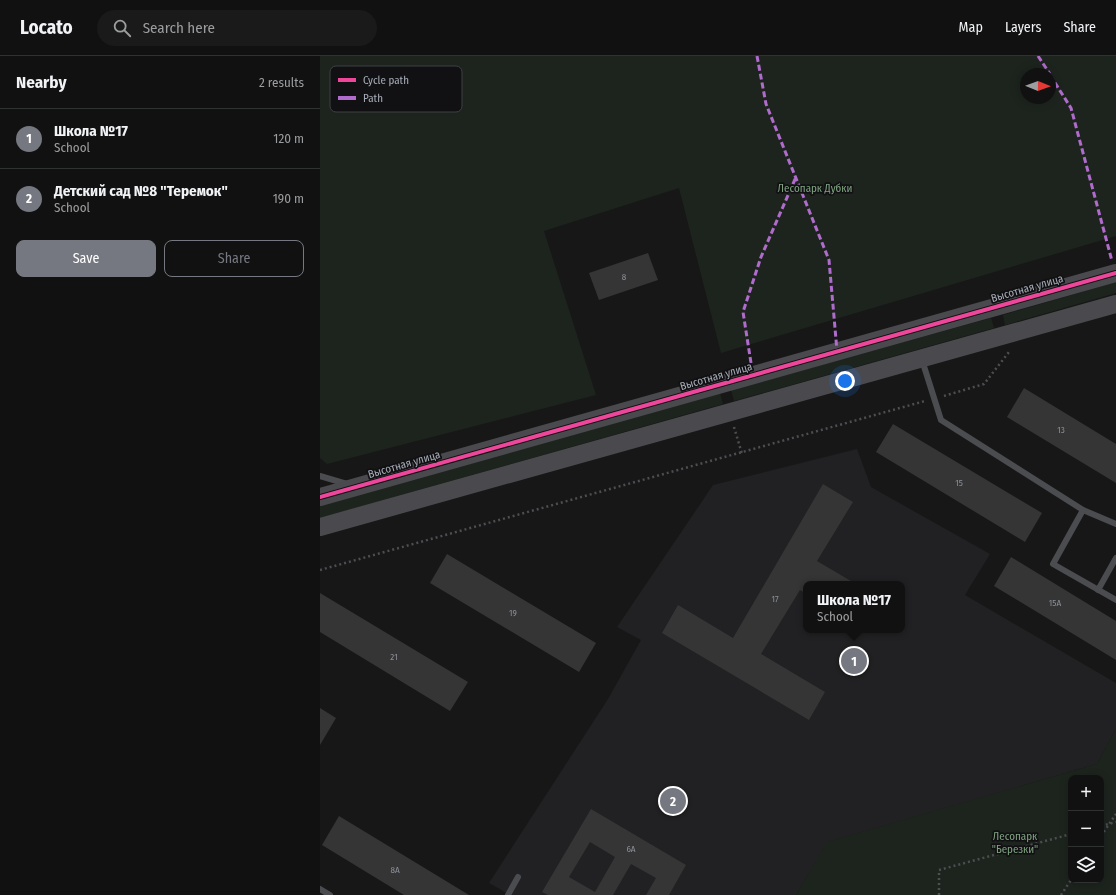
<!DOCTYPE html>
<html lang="en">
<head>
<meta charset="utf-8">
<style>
	:root { --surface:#111; --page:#1a1a1a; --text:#f1f3f6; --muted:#9c9d9f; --line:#303131; --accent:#757880 }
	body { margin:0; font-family:"Fira Sans Condensed",sans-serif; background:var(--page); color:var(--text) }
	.controls { position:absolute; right:12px; bottom:12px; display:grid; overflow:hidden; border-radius:8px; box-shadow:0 2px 10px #0003 }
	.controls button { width:36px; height:36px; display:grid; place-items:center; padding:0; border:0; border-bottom:1px solid var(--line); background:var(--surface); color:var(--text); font:20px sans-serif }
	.compass { position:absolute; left:700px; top:12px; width:36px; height:36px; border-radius:50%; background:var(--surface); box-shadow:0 2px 10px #0003; rotate:91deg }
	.you { position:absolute; left:525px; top:325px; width:14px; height:14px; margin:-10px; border:3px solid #fff; border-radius:50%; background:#1a73e8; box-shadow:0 0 0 6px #1a73e833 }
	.badge { display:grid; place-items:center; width:26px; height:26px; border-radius:50%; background:var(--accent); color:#fff; font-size:13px; font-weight:700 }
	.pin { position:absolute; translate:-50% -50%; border:2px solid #fff; box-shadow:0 1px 4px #0006 }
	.popup { position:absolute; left:483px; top:525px; width:102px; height:52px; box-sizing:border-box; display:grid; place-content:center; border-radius:8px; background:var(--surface); filter:drop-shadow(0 1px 3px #0005); font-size:13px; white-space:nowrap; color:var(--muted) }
	.popup b { font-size:15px; color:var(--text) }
	.popup::after { content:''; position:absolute; left:50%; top:100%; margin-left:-8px; border:8px solid transparent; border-top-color:var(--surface) }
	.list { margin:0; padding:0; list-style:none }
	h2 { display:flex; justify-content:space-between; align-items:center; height:52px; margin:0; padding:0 16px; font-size:17px }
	h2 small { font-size:13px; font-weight:400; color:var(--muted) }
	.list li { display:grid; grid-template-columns:26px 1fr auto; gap:12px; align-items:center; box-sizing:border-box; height:60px; padding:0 16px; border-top:1px solid var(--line) }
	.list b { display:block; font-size:15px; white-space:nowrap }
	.list p { margin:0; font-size:13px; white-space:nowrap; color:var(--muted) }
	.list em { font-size:13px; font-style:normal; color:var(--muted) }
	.actions { display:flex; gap:8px; padding:12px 16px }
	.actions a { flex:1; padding:9px 0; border:1px solid var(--accent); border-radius:8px; text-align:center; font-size:14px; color:var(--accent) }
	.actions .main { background:var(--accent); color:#fff }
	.icon { flex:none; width:22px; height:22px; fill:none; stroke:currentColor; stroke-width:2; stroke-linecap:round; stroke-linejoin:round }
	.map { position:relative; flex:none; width:796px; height:839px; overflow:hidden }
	header { display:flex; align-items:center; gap:24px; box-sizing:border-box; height:56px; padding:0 20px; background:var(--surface); border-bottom:1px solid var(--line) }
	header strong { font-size:19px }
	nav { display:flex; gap:22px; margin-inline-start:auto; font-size:14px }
	.search { width:280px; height:36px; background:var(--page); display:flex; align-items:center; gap:10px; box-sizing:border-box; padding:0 14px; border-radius:22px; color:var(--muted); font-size:15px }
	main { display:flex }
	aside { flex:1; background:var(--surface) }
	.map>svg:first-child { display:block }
	.built { fill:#212123; fill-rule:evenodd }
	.green { fill:#1d241e; fill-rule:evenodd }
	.building { fill:#353536; fill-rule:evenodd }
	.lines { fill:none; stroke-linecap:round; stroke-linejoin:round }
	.path { stroke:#4d4e52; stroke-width:2.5; stroke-dasharray:2 3; stroke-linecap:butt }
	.lane { stroke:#4b4c50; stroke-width:6 }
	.secondary { stroke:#4a4a4e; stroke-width:18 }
	.quiet { stroke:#b06ccc; stroke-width:3; stroke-dasharray:6 3; stroke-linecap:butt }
	.cycleway-casing { stroke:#111113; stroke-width:6 }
	.cycleway { stroke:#ed469a; stroke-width:4 }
	.labels { text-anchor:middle; stroke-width:3.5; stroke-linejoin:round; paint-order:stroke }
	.number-label { font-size:9px; fill:#8b8f98 }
	.park-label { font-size:11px; fill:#7fa381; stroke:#111113 }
	.street-label { font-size:11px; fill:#a8adb8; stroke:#111113 }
	.key { fill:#111113; stroke:#3e4045; stroke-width:1 }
	.key-label { font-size:11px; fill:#a8adb8 }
</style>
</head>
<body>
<header>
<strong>Locato</strong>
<div class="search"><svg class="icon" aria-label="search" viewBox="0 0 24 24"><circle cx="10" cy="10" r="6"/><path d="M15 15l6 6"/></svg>Search here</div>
<nav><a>Map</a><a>Layers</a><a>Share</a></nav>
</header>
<main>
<aside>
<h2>Nearby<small>2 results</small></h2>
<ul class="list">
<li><span class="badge">1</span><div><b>Школа №17</b><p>School</p></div><em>120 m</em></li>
<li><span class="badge">2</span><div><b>Детский сад №8 &quot;Теремок&quot;</b><p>School</p></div><em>190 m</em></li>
</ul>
<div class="actions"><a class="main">Save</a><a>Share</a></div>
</aside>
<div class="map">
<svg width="796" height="839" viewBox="0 0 796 839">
	<rect width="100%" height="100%" fill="#171717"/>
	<path class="built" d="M537 393 551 431 670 498 645 539 796 627V673L777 708 508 786 476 839H190L169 827 288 643 321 584 297 571 393 429ZM486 528H582V574H486Z"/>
	<g class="green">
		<path d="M0 0H796V180L401 297 359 132 224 175 276 339 7 408 0 402ZM706 18H730V42H706Z"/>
		<polygon points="796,226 796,237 685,269 683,259"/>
		<polygon points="671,262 674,272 414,345 411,334"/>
		<polygon points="400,337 403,348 0,462 0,450"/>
		<path d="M796 673V839H476L507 786 777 708ZM751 722H781V824H751Z"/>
	</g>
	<g class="building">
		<polygon points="328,197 338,224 279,244 269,217"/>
		<polygon points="704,332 796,388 796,427 687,361"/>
		<polygon points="573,368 722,457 705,486 556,396"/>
		<polygon points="503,428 533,446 497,505 536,528 486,528 486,538 480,534 441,598 505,636 489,664 342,577 358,549 413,582"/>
		<polygon points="127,498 276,587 259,616 110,527"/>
		<polygon points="691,501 796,565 796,604 674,530"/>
		<polygon points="0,537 148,626 130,655 0,576"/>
		<polygon points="0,652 16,662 0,689"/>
		<path d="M271 753 366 809 349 839H326L336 822 311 808 293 839H228L222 836ZM270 786 295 801 275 836 249 821Z"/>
		<polygon points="19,760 149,839 84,839 2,789"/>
	</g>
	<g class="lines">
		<g class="path">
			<polyline points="624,340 664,328 689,296"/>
			<polyline points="414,371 422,398"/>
			<polyline points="0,514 605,345"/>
			<polyline points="781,770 796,766"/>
			<polyline points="781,780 796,758"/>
			<polyline points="619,839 619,814 751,778"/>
			<polyline points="741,839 751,824"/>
		</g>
		<g class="lane">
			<polyline points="602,304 621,364 763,454 796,468"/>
			<polyline points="0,420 27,428"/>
			<polyline points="763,454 733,508 796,544"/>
			<polyline points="778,534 796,502"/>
			<polyline points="0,833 10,839"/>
			<polyline points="188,839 198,821"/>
		</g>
		<g class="secondary">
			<polyline points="0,441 796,217"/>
			<polyline points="0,471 796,248"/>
		</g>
		<g class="quiet">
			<polyline points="437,0 446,48 509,204 517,295"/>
			<polyline points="718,0 730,18"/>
			<polyline points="730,19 751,52 792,205"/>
			<polyline points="431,307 423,256 441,201 476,121"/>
		</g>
		<g class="cycleway-casing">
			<polyline id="cycleway" points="0,441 796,217"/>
		</g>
		<use href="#cycleway" class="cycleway"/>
	</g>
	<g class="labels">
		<g class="number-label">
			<text x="304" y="224">8</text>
			<text x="741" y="377">13</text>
			<text x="639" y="430">15</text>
			<text x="455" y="546">17</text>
			<text x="735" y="550">15А</text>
			<text x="193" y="560">19</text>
			<text x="74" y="604">21</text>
			<text x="311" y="796">6А</text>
			<text x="75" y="817">8А</text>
		</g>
		<g class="park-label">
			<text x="495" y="136">Лесопарк Дубки</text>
			<text x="695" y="784">Лесопарк<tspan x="695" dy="13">"Березки"</tspan></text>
		</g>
		<g class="street-label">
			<text transform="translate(707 232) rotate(-16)" y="4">Высотная улица</text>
			<text transform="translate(396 320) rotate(-16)" y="4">Высотная улица</text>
			<text transform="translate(84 408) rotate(-16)" y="4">Высотная улица</text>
		</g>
	</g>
	<rect x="10" y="10" width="132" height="46" rx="6" class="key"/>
	<rect x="18" y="22" width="18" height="4" fill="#ed469a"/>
	<rect x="18" y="40" width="18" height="4" fill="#b06ccc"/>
	<g class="key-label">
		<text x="43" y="28">Cycle path</text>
		<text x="43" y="46">Path</text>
	</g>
</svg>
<div class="controls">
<button>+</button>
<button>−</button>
<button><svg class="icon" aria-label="layers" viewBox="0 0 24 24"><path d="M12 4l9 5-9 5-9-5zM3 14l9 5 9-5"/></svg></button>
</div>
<svg class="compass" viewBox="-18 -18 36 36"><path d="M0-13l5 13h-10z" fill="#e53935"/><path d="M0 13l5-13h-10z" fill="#9c9d9f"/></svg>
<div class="you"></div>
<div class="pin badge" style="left:534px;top:605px">1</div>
<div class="popup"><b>Школа №17</b>School</div>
<div class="pin badge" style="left:353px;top:745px">2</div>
</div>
</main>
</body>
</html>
